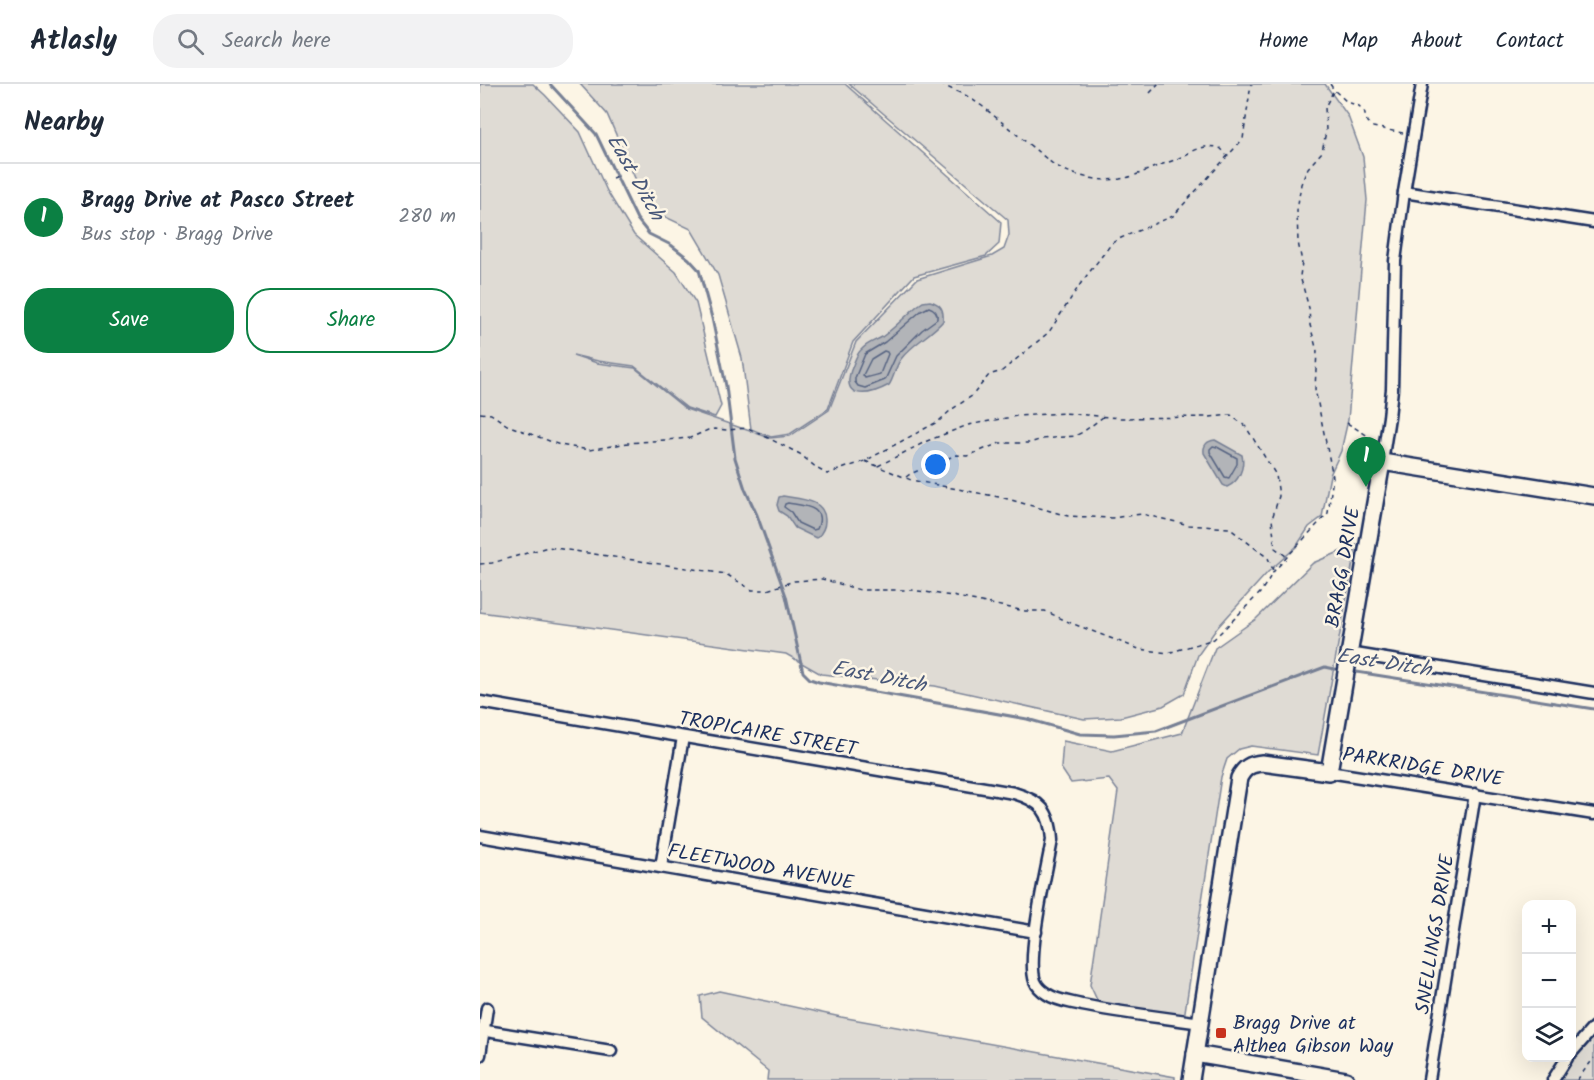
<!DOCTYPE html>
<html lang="en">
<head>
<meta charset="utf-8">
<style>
	:root { --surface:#fff; --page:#f2f2f3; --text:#1f2937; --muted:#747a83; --line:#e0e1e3; --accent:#0b8043 }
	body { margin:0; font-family:Kalam,sans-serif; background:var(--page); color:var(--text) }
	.controls { position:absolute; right:18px; bottom:18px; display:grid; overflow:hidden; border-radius:12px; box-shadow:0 6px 24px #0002 }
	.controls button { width:54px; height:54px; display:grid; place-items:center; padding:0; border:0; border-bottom:2px solid var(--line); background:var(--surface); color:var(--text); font:30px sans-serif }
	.you { position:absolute; left:456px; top:381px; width:21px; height:21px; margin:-15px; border:4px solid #fff; border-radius:50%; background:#1a73e8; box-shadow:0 0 0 9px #1a73e833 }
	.badge { display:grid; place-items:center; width:39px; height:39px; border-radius:50%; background:var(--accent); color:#fff; font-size:20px; font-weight:700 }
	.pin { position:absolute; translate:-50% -50px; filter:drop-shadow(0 2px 3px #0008) }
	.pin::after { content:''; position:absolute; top:32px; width:21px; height:18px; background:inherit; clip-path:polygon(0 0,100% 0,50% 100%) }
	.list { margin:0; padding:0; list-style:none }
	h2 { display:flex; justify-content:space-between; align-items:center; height:78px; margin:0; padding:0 24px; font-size:26px }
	h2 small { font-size:20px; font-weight:400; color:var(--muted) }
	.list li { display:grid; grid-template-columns:39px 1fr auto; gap:18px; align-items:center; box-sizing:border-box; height:108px; padding:0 24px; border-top:2px solid var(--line) }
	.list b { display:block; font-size:22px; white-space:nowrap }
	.list p { margin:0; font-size:20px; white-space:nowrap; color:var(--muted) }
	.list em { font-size:20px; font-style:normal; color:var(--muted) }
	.actions { display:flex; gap:12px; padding:18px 24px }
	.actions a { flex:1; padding:14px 0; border:2px solid var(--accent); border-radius:24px; text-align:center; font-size:21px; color:var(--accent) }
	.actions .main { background:var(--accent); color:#fff }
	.icon { flex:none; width:33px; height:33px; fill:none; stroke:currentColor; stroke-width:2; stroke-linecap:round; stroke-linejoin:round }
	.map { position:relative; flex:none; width:1114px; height:996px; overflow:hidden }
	header { display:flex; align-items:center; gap:36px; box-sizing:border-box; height:84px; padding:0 30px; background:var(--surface); border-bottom:2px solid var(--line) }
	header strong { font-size:28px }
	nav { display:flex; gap:33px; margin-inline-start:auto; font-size:21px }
	.search { width:420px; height:54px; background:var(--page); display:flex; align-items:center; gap:15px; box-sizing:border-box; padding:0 21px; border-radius:24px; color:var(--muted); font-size:22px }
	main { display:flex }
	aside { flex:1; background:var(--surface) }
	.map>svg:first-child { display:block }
	.green { fill:#dfdbd4; stroke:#7d8599; stroke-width:1.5 }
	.water { fill:#b2b4b8; stroke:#767f94; stroke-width:1.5 }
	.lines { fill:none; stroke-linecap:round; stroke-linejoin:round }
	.shore { stroke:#576482; stroke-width:1.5 }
	.stream { stroke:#767f94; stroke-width:3 }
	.street-casing { stroke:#1b2f5e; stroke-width:15 }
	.secondary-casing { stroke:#1b2f5e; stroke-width:20 }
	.path { stroke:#1b2f5e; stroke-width:1.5; stroke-dasharray:4.5 4.5; stroke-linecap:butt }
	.street { stroke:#fcf5e5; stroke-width:10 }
	.secondary { stroke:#fcf5e5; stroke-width:15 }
	.poi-dot { fill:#c8321e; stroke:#fcf5e5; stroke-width:2 }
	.labels { text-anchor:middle; stroke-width:5; stroke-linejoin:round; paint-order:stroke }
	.street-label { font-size:20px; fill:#1b2f5e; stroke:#fcf5e5 }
	.poi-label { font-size:20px; fill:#1b2f5e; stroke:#fcf5e5; text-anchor:start }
	.water-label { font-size:21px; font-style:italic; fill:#485779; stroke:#fcf5e5 }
</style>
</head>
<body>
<header>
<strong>Atlasly</strong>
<div class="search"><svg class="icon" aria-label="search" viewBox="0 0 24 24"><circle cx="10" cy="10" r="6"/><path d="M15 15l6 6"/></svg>Search here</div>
<nav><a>Home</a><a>Map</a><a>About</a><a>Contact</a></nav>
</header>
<main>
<aside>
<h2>Nearby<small></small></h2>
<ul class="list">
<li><span class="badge">1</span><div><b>Bragg Drive at Pasco Street</b><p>Bus stop · Bragg Drive</p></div><em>280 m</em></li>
</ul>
<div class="actions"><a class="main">Save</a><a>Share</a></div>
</aside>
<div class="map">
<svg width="1114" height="996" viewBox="0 0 1114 996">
	<rect width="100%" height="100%" fill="#fcf5e5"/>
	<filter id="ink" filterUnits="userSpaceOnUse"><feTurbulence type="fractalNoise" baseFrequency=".0167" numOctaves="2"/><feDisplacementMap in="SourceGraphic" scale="12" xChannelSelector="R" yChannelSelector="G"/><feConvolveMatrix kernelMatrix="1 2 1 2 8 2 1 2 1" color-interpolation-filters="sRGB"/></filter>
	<g filter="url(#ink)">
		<g class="green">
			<polygon points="0,0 53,0 65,11 100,48 127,107 154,151 196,188 216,219 241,322 235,333 207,324 154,282 118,277 93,271 117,279 155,284 206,325 290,354 310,352 349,326 376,258 437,195 512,172 524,165 529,151 528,136 369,0 845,0 868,32 883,73 887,116 868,336 861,367 850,391 842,433 829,443 816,463 788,488 737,544 718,571 704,610 683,622 641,633 604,635 455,602 341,590 306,570 0,528"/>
			<polygon points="100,0 365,0 521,138 519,160 506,172 434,192 373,258 348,325 310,350 291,353 271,345 262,274 238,191 211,145 177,129 162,110 127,30"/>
			<polygon points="876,461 838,671 771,662 759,665 747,675 741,693 704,934 618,918 610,901 638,707 629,695 591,699 581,684 583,657 632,667 702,649 735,564 776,535 833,479"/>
			<polygon points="239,907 361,933 695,993 695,996 287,996 288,987 222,933 220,912"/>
			<polygon points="1114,947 1114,996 1082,996 1090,975"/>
		</g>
		<g class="water">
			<path d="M450 217C461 220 464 225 463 237 451 251 432 260 421 275 415 283 414 294 409 301 387 313 358 316 373 281 375 276 377 269 382 265 387 259 395 257 402 253 414 244 426 232 437 222L443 218Z"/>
			<path d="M735 356 762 371C765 383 759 398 747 403L743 401 724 369C723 361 727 357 735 356Z"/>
			<path d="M303 412C320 415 346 415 345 437 345 444 342 449 337 454L334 453 315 444 307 432 299 427 297 421 299 413Z"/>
		</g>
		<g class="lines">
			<g class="shore">
				<path d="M449 223C455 225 458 229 457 235L442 246 416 272 405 296 385 304 378 302 375 298V294L385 270 405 258 441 227Z"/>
				<polygon points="404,267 407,268 408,270 400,290 385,294 383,291 391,275"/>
				<polygon points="733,362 737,363 757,374 757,380 749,394 745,393 730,368 730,365"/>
				<path d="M308 419C324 422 347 422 337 445L333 446 318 439 311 428 304 423 305 420Z"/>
			</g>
			<g class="stream">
				<polyline points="70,0 116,50 157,135 169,150 191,161 209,175 219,186 232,234 246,302 255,374 265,405 277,431 306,512 323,588 330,595 339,598 547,635 600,650 634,651 676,647 845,583 860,586"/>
				<polyline points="870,587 1114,625"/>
			</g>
			<g class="street-casing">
				<g id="street">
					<polyline points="924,108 1114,138"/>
					<polyline points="902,378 909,333 912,305 915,177 924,108 942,0"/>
					<polyline points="869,569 1114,609"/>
					<path d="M0 618 534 709C561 717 570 727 572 756 567 785 546 872 555 897 557 902 562 907 567 910 577 917 590 918 602 921 641 929 681 933 720 939"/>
					<polyline points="849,688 1114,730"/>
					<polyline points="0,752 556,848"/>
					<polyline points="181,783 203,653"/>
					<polyline points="0,946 131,967"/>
					<polyline points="1092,968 1114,943"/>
					<polyline points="0,971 7,924"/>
					<polyline points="949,996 995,710"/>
					<polyline points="1073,996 1087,974"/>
				</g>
			</g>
			<g class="secondary-casing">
				<g id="secondary">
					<polyline points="715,970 866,996"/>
					<path d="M711 996 759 694C764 684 770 680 782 679L849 688 902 378 1114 412"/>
				</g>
			</g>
			<g class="path">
				<path d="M460 0 487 12 502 22 573 80C593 92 617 98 640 95 653 93 663 88 675 83 682 80 690 78 697 75 708 70 722 60 736 63 741 63 743 67 746 71"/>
				<polyline points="850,0 854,6 867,18 879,22 884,27 887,38 893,43 923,49"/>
				<polyline points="670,9 678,0"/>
				<polyline points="132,94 140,91"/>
				<polyline points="0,329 11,330 27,341 80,361 109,366 148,359 210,354 228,346 235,345 247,346 268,344 320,370 338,385 347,390 385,377 459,337 471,326 492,312 509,291 522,287 569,248 601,199 632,159 641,154 693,132 763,55 771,0"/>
				<polyline points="867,339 893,355"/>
				<polyline points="385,377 431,396 524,414 588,432 632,434 662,430 709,441 749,444 788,474 793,486"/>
				<polyline points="398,382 447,357 488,341 537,332 584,329 640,334 730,333 751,331 766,343 796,391 799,412 792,435 795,464 806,472"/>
				<polyline points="426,393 430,390 476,371 487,372 520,359 550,359 562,355 595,352 603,348 623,333"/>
				<polyline points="0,480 12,479 68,463 246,490 272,506 287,506 314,497 342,495 380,506 432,506 472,512 545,527 565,527 591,539 659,565 688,569 734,555 780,509 794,487 848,429 853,393 835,305 837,267 830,241 829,224 820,192 822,178 818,158 817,127 821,100 828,84 842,68 846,47 845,23 854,6"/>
				<polyline points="1097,996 1114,974"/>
			</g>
			<use href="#street" class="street"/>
			<use href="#secondary" class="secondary"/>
		</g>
	</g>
	<rect class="poi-dot" x="735" y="943" width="12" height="12" rx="3"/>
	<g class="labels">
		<g class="street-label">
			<text transform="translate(862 483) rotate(-80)" y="7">BRAGG DRIVE</text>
			<text transform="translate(288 649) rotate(10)" y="7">TROPICAIRE STREET</text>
			<text transform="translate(943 682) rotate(9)" y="7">PARKRIDGE DRIVE</text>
			<text transform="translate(281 782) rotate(10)" y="7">FLEETWOOD AVENUE</text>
			<text transform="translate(954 850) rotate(-81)" y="7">SNELLINGS DRIVE</text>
		</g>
		<g class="poi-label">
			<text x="753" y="945">Bragg Drive at<tspan x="753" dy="23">Althea Gibson Way</tspan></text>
		</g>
		<g class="water-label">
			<text transform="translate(156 93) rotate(61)" y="7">East Ditch</text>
			<text transform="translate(904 578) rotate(9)" y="7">East Ditch</text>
			<text transform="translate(399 592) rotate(11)" y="7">East Ditch</text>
		</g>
	</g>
</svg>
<div class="controls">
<button>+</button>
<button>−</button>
<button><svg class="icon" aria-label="layers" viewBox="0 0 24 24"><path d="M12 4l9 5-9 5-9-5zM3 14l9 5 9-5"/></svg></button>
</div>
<div class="you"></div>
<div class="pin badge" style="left:886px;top:403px">1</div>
</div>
</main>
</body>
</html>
